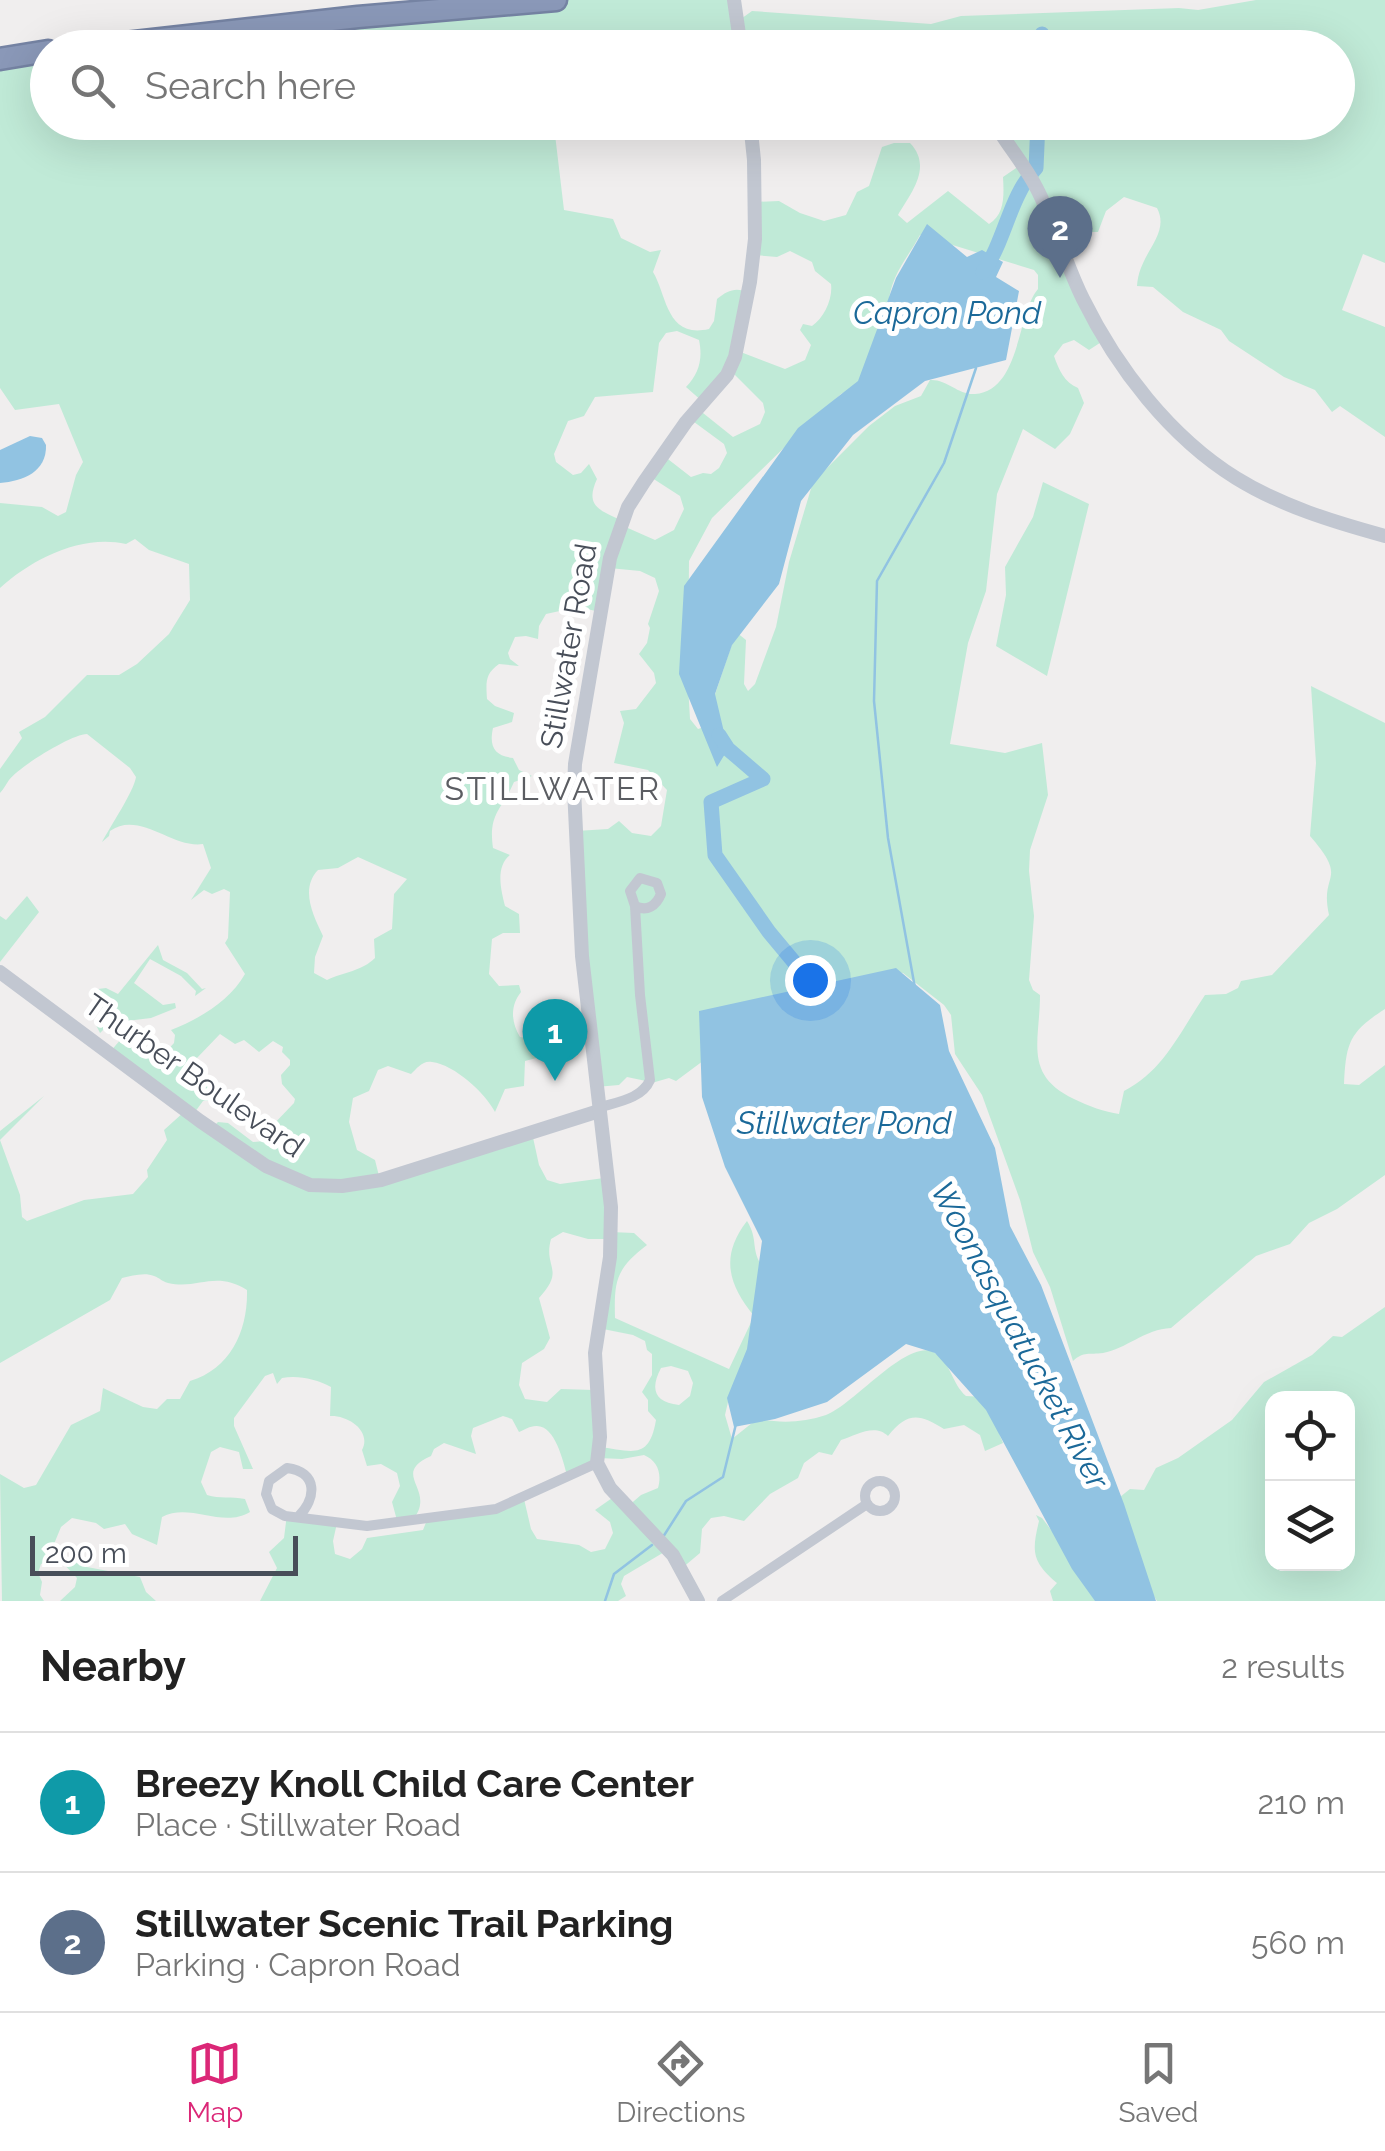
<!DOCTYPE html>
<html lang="en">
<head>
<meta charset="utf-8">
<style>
	:root { --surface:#fff; --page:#f6f6f6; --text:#222; --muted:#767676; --line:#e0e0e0; --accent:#db2777 }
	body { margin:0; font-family:Raleway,sans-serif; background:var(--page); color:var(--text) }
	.controls { position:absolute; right:30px; bottom:30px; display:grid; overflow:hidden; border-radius:20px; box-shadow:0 10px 40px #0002 }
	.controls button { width:90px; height:90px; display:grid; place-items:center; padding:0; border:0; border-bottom:2px solid var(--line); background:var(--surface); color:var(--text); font:50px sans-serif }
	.scale { position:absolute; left:30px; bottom:25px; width:268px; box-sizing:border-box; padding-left:10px; border:5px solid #484e59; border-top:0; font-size:28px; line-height:35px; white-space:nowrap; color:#484e59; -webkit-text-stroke:8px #fff; paint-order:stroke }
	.you { position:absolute; left:810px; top:980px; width:35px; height:35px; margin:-25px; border:8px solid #fff; border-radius:50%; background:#1a73e8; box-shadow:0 0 0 15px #1a73e833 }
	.badge { display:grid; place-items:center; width:65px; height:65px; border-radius:50%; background:var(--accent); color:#fff; font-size:32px; font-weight:700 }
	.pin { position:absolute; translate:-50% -82px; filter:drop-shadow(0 2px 5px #0008) }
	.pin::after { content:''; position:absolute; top:52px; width:35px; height:30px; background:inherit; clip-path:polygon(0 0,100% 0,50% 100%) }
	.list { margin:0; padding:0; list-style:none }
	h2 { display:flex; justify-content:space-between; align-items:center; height:130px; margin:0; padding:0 40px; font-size:42px }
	h2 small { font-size:32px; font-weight:400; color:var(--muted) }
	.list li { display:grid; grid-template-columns:65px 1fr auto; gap:30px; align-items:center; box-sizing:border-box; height:140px; padding:0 40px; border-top:2px solid var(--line) }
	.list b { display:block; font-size:38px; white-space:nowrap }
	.list p { margin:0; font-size:32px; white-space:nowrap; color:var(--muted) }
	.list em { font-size:32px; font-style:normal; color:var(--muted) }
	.icon { flex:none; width:55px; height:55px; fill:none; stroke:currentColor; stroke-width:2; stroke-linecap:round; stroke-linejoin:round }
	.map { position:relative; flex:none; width:1385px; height:1601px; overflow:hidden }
	.search { position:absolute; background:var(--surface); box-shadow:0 10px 40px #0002; left:30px; right:30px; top:30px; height:110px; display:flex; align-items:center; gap:25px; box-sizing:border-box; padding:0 35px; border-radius:55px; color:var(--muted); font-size:38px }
	.sheet { height:410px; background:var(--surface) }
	nav { display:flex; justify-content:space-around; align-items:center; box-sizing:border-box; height:140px; border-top:2px solid var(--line); background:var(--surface); font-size:28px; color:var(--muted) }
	nav a { display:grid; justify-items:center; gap:5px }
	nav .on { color:var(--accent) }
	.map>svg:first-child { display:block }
	.green { fill:#c0ead7; fill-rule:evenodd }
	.water { fill:#91c3e2 }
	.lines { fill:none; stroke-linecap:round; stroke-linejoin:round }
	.stream { stroke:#91c3e2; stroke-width:2.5 }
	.river { stroke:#91c3e2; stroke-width:15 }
	.motorway-casing { stroke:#7583a3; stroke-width:25 }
	.minor { stroke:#c2c7d1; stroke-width:10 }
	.tertiary { stroke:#c2c7d1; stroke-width:14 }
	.motorway { stroke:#8a98b8; stroke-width:20 }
	.labels { text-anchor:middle; stroke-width:10; stroke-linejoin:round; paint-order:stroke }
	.street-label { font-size:30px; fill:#484e59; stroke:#fff }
	.water-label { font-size:32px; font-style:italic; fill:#1b6999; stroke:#fff }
	.neighbourhood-label { font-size:32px; letter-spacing:2.5px; fill:#5b5d62; stroke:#fff }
</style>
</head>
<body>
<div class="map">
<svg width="1385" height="1601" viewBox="0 0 1385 1601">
	<rect width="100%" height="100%" fill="#f0eeee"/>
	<g class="green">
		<path d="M553 0H733L738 21 752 11 931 24 961 16 1179 8 1198 10 1256 0H1385V263L1363 254 1342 310 1385 327V437L1340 406 1332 412 1315 390 1284 377 1229 341 1221 330 1183 312 1153 287 1137 286C1139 252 1171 235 1157 208L1124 197 1106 211 1098 232H1088L1067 242 1080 283 1109 337 1089 350 1074 340 1063 344 1054 356C1059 370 1064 382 1078 388L1084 403 1070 434 1055 449 1023 429 997 494 986 591 968 643 950 744 1005 753 1042 743 1048 795 1030 850 1029 871 1034 916 1029 980 1033 990 1040 995C1040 1041 1023 1075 1074 1099 1088 1106 1105 1112 1119 1114L1124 1091C1164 1071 1181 1030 1205 995L1226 994 1238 988 1241 981 1272 975 1329 915C1319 871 1350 882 1310 836L1316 763 1311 686 1385 723V1009C1349 1032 1346 1043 1344 1084L1359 1085 1385 1065V1175L1337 1209 1309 1223 1290 1244 1256 1256 1171 1328C1145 1329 1126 1349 1103 1353 1089 1355 1084 1351 1073 1361L1050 1287 1033 1252 1020 1200 982 1095 955 1054 951 1015 944 1005 903 973 885 971 707 1058 676 1081 669 1078 638 1087 646 1081 627 1077 619 1085 596 1087 576 831 608 829 619 821 632 833 651 836 661 826 667 790 648 770 614 763 624 723 620 711 636 709 656 683 654 673 639 654 647 643 650 628 648 624 659 591 655 578 640 571 609 568 600 612 578 607 546 614 539 626 538 639 526 636 515 637 508 653 510 659 519 666 499 664C485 674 486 682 487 699L495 706 514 713 512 722 493 728C489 746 494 756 513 758L519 770 532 776 514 782C502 810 488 813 493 848L510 855C495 867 501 890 505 906L519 914 520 933H503L492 939 489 974 499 986 519 985 521 992C510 1006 511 1022 520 1037L538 1040 546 1052 544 1056 525 1061 524 1086 505 1089 495 1112C485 1093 455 1065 432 1062 423 1060 417 1068 411 1074L388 1066 378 1070 369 1091 353 1098 349 1122 357 1150 375 1160 380 1180 532 1133 539 1165 547 1180 560 1184 604 1178 611 1232 634 1233 647 1245C616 1269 614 1280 615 1318L729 1369 754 1316C728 1284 720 1256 747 1221 760 1242 748 1250 767 1273L766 1326 728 1402 725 1415 732 1439 757 1419C780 1423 803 1423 826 1415 854 1405 909 1336 935 1353 951 1363 952 1384 966 1396L984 1397 1003 1443 985 1451 980 1435 964 1425 944 1429C919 1413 907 1412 888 1436 875 1423 856 1435 841 1440L832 1455 819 1452 804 1463 798 1478 770 1494 744 1521 724 1516 711 1518 702 1529 700 1553 681 1569 666 1551 624 1576 621 1584 626 1596 618 1601H260L277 1568 269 1552 284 1538 287 1514 337 1523 333 1541 335 1554 350 1559 362 1549 367 1538 423 1530 427 1520 524 1499 531 1529 537 1539 579 1545 591 1552 605 1549 613 1533 610 1522 595 1510 615 1496 627 1507 641 1495 658 1488C662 1474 658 1461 644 1455L622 1459 598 1458 567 1475C563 1461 555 1425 536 1426 530 1426 524 1430 519 1432L512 1419 503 1416 473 1428 471 1436 476 1454 444 1443 434 1449 431 1456C388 1475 440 1490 411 1522L398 1524 392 1502 400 1486 397 1473 381 1464 367 1466 362 1450C372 1431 348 1415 330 1416L331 1387C316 1379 298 1375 282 1378L277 1384 273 1373 265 1376 234 1418V1426L253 1469H243L239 1452 220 1447 211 1452 201 1482 207 1495C220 1499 231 1496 245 1499L250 1512C222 1529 190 1502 162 1517L157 1545 132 1534 125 1524 104 1529 96 1523 72 1518 61 1527 54 1544 61 1556 87 1567 140 1577 146 1592 156 1601H60L75 1587 77 1578 57 1557 41 1564 38 1573 42 1582 40 1595 44 1601H2L0 1474 24 1488 36 1485 71 1425 100 1411 103 1388 143 1407 157 1409 167 1399H180L190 1381C231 1369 248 1330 247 1290 215 1270 198 1290 168 1283 161 1281 160 1278 154 1276 144 1272 132 1276 122 1278L110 1300 0 1363V1131L44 1096 0 1140 20 1195 22 1217 27 1221 84 1200 133 1194 148 1177 147 1170 167 1140 164 1130 184 1112 109 1053 122 1038H130L135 1049 163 1055 174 1043 175 1035 171 1030C199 1019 230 1001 245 974L225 943 228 938 230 892 224 889 212 894 204 890 191 900 211 868 203 844C173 849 139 810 110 831L109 836 102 842C110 827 134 791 136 777L130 768 87 734C72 734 20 766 9 780 6 784 4 789 0 793V769L22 738 19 732 45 717 87 675H119L137 664 169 634 190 600 189 564 149 550 135 539 126 544C81 534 32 559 0 588V503L42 507 58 516 66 512 76 475 83 462 59 404 15 410 0 388V59L47 52 48 122 558 123 554 126 564 210 613 219 621 238 650 252 661 250 653 272C667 295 666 339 709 329L714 321 717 299C727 291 735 287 747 292L738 351 785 369 805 360 811 345 800 330 803 324 812 326C824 318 833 299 831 284L815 271 812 262 790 251 777 257 754 255V202L779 201 800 213 824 221 846 215 857 192 869 186 882 147 894 143H910C933 167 911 193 898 215L907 223 948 191 989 224C1005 214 1004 195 1003 177L1019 166 993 123 1338 122V48L81 47ZM920 235 1034 270 1038 275V289C1017 313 1021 390 975 394 958 395 947 379 930 380L921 396 895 406 869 426 813 482 789 562 776 627 755 684 748 691 744 684 746 640 736 632 704 727 698 729 690 719 688 685 689 561 712 518 796 436 841 394 887 369C888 340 883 305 895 278 901 264 912 250 920 235ZM677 331 699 340C703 359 699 374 686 387L703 402 731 371 763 403 765 412 760 424 733 437 698 409 690 419 724 444 727 453 719 468 711 474 703 473 691 477 664 456 649 476 680 496 684 509 674 530 655 540 621 525V520C598 510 585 505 597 479L589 464 581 473 573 475 556 462 554 454 568 421 584 416 595 397 653 392 659 343 666 333ZM358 857 407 879 394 894 392 929 374 939 375 958C362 971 344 972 327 980L314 973 315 957 323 936C313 915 300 889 318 870L338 868ZM220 1034 235 1044 244 1040 259 1052 273 1041 283 1047 282 1052 290 1060V1065L281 1075 282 1084 295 1099 294 1103 270 1128 264 1141 253 1142 228 1123 218 1122 211 1129 192 1116 203 1101 217 1100 228 1095 195 1065 196 1059ZM563 1232 588 1239H609L598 1328 633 1335 645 1341 647 1350 652 1354V1375L642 1392 648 1400V1411L656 1420C649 1462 631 1450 598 1447L594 1390 561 1389 547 1402 525 1399 519 1385 522 1363 544 1349 550 1338 539 1298C566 1269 543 1268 551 1239ZM671 1366 688 1371 693 1383 690 1396 679 1405C654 1402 650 1389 661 1368Z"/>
		<polygon points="1043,482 1089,504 1047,676 996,646 1006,595 1005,567 1033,517"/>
		<polygon points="27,896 39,912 0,962 0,916 6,920"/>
		<polygon points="158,945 163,960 187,973 202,989 206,988 195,996 196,991 181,976 150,959 134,983 163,1005 175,1003 176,1008 151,1018 110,1023 100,1033 96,1025 104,1004 98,989 106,988 118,994"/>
		<path d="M1385 1307V1601H1157L1142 1577 1120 1497 1130 1489 1144 1490 1156 1468 1178 1458 1232 1420 1264 1382 1312 1355 1333 1336 1342 1337ZM1272 1398H1348V1564H1272Z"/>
		<path d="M1036 1515 1042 1518 1105 1601H1053L1050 1591 1057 1583C1031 1561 1032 1551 1039 1521Z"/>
	</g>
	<g class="water">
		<polygon points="927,224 967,257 982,250 1003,262 996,277 1019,291 1006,360 925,381 853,435 801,501 779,584 732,645 715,694 728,749 717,767 679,674 684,586 798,428 858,381 896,278"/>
		<path d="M30 436 42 438 46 445C47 472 23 481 0 483V450Z"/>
		<polygon points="896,968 940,1005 949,1051 995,1148 1010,1226 1041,1285 1124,1504 1156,1601 1095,1601 1072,1569 986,1410 935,1353 906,1344 827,1402 775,1419 734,1427 727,1398 747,1349 762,1241 725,1167 702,1097 699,1011"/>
	</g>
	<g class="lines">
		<g class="stream">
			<polyline points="915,988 888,838 874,701 877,581 944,463 976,368"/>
			<polyline points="663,1537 686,1501 723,1477 736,1424"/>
			<polyline points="605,1601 614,1574 652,1545"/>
		</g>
		<g class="river">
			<polyline points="1041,48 1042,34"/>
			<path d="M983 272C1006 239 1009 197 1036 168L1038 122"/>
			<polyline points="719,735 728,749 763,779 711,802 715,855 769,932 804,974"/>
		</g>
		<g class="motorway-casing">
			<g id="motorway">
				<polyline points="81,48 358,17 556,0"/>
				<polyline points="0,59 48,51"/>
			</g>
		</g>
		<g class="minor">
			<path d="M598 1108C616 1102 642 1099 650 1080L640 995 635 906 630 891 640 878 657 883 661 894C656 906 647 912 635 906"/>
			<circle cx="880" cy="1496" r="15"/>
			<path d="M298 1517C317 1498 318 1472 287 1468L269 1481 266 1494 272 1509 285 1516 367 1526 496 1509 597 1463"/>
			<polyline points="722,1601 867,1504"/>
		</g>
		<g class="tertiary">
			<polyline points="734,0 741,48"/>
			<path d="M994 122C1007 145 1024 164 1036 187 1055 223 1065 263 1083 299 1117 368 1170 437 1236 478 1281 506 1334 522 1385 536"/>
			<polyline points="0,972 200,1121 266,1166 310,1185 342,1186 381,1180 599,1111"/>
			<polyline points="698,1601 673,1555 610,1488 597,1463 600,1437 595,1353 610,1257 611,1207 582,956 574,789 575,764 610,558 628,507 644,482 686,422 727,375 735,357 750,282 755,239 754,160 750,122"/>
		</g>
		<use href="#motorway" class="motorway"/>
	</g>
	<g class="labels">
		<g class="street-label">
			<text transform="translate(569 646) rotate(-80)" y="10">Stillwater Road</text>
			<text transform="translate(194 1076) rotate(35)" y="10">Thurber Boulevard</text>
		</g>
		<g class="water-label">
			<text x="947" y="324">Capron Pond</text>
			<text x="844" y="1134">Stillwater Pond</text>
			<text transform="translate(1020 1335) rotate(62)" y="11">Woonasquatucket River</text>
		</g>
		<g class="neighbourhood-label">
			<text x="553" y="800">STILLWATER</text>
		</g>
	</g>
</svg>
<div class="controls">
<button><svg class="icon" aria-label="locate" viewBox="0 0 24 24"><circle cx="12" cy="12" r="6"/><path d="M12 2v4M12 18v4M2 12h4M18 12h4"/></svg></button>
<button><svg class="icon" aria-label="layers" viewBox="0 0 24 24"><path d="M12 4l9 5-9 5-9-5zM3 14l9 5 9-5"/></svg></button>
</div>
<div class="scale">200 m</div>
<div class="you"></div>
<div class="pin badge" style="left:555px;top:1081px;background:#0f9aa8">1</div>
<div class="pin badge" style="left:1060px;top:278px;background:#5c6f8a">2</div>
<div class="search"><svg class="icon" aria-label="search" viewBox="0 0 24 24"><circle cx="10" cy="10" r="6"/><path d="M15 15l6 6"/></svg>Search here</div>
</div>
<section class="sheet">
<h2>Nearby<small>2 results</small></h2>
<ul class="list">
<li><span class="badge" style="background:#0f9aa8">1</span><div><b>Breezy Knoll Child Care Center</b><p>Place · Stillwater Road</p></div><em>210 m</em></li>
<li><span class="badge" style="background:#5c6f8a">2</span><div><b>Stillwater Scenic Trail Parking</b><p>Parking · Capron Road</p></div><em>560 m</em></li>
</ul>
</section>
<nav>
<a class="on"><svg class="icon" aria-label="map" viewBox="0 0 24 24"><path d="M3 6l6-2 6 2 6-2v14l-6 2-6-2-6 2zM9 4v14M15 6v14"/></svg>Map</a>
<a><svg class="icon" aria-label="directions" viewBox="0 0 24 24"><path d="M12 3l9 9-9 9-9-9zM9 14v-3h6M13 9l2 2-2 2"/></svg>Directions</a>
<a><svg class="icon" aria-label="saved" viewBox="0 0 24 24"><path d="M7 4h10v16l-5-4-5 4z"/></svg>Saved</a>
</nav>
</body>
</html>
